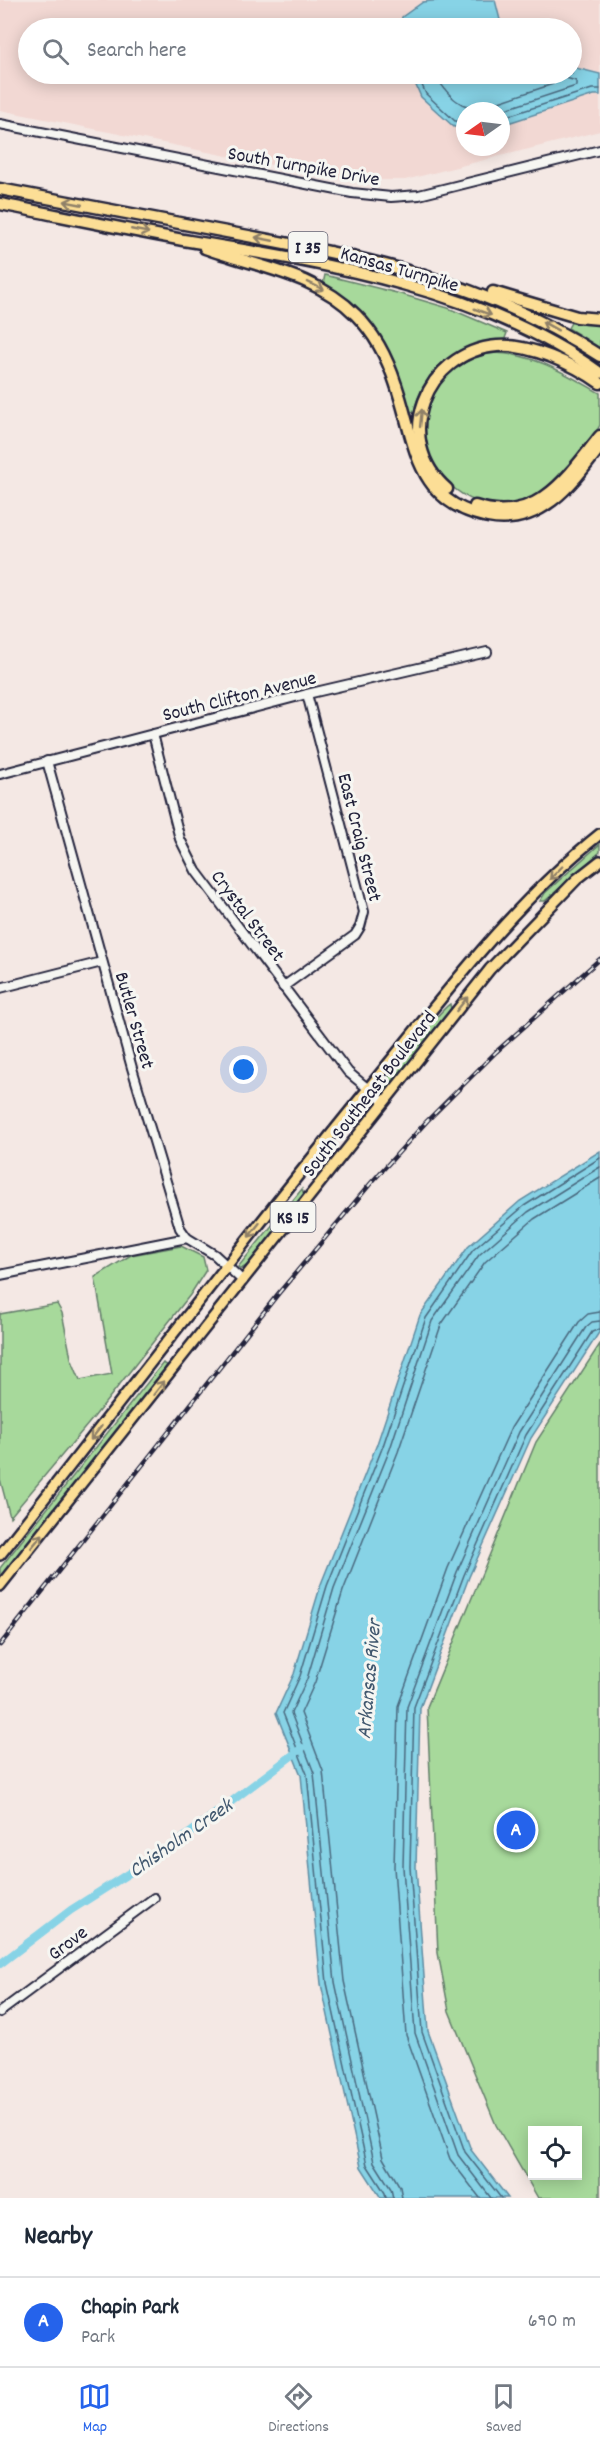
<!DOCTYPE html>
<html lang="en">
<head>
<meta charset="utf-8">
<style>
	:root { --surface:#fff; --page:#f2f2f3; --text:#1f2937; --muted:#747a83; --line:#e0e1e3; --accent:#2563eb }
	body { margin:0; font-family:Dekko,sans-serif; background:var(--page); color:var(--text) }
	.controls { position:absolute; right:18px; bottom:18px; display:grid; overflow:hidden; border-radius:0px; box-shadow:0 3px 15px #0003 }
	.controls button { width:54px; height:54px; display:grid; place-items:center; padding:0; border:0; border-bottom:2px solid var(--line); background:var(--surface); color:var(--text); font:30px sans-serif }
	.compass { position:absolute; left:456px; top:102px; width:54px; height:54px; border-radius:50%; background:var(--surface); box-shadow:0 3px 15px #0003; rotate:256deg }
	.you { position:absolute; left:244px; top:1070px; width:21px; height:21px; margin:-15px; border:4px solid #fff; border-radius:50%; background:#1a73e8; box-shadow:0 0 0 9px #1a73e833 }
	.badge { display:grid; place-items:center; width:39px; height:39px; border-radius:50%; background:var(--accent); color:#fff; font-size:20px; font-weight:700 }
	.pin { position:absolute; translate:-50% -50%; border:3px solid #fff; box-shadow:0 2px 6px #0006 }
	.list { margin:0; padding:0; list-style:none }
	h2 { display:flex; justify-content:space-between; align-items:center; height:78px; margin:0; padding:0 24px; font-size:26px }
	h2 small { font-size:20px; font-weight:400; color:var(--muted) }
	.list li { display:grid; grid-template-columns:39px 1fr auto; gap:18px; align-items:center; box-sizing:border-box; height:90px; padding:0 24px; border-top:2px solid var(--line) }
	.list b { display:block; font-size:22px; white-space:nowrap }
	.list p { margin:0; font-size:20px; white-space:nowrap; color:var(--muted) }
	.list em { font-size:20px; font-style:normal; color:var(--muted) }
	.icon { flex:none; width:33px; height:33px; fill:none; stroke:currentColor; stroke-width:2; stroke-linecap:round; stroke-linejoin:round }
	.map { position:relative; flex:none; width:600px; height:2198px; overflow:hidden }
	.search { position:absolute; background:var(--surface); box-shadow:0 3px 15px #0003; left:18px; right:18px; top:18px; height:66px; display:flex; align-items:center; gap:15px; box-sizing:border-box; padding:0 21px; border-radius:33px; color:var(--muted); font-size:22px }
	.sheet { height:168px; background:var(--surface) }
	nav { display:flex; justify-content:space-around; align-items:center; box-sizing:border-box; height:84px; border-top:2px solid var(--line); background:var(--surface); font-size:16px; color:var(--muted) }
	nav a { display:grid; justify-items:center; gap:3px }
	nav .on { color:var(--accent) }
	.map>svg:first-child { display:block }
	.built { fill:#f2d8d3; fill-rule:evenodd }
	.green { fill:#a7d99b; stroke:#647e6b; stroke-width:1.5; fill-rule:evenodd }
	.water { fill:#87d3e6; stroke:#5f8ca2; stroke-width:1.5 }
	.lines { fill:none; stroke-linecap:round; stroke-linejoin:round }
	.shore { stroke:#4a697f; stroke-width:1.5 }
	.canal { stroke:#87d3e6; stroke-width:8 }
	.minor-casing { stroke:#22223b; stroke-width:12 }
	.major-casing { stroke:#22223b; stroke-width:14 }
	.highway-casing { stroke:#22223b; stroke-width:15 }
	.minor { stroke:#f6f6f2; stroke-width:8 }
	.major { stroke:#fcde96; stroke-width:9 }
	.highway { stroke:#fcde96; stroke-width:10 }
	.rail-casing { stroke:#22223b; stroke-width:4.5 }
	.rail { stroke:#f6f6f2; stroke-width:2; stroke-dasharray:7; stroke-linecap:butt }
	.oneway { stroke:#8f8068 }
	.labels { text-anchor:middle; stroke-width:6; stroke-linejoin:round; paint-order:stroke }
	.shield { fill:#f6f6f2; stroke:#626272; stroke-width:1.5 }
	.shield-label { font-size:18px; font-weight:bold; fill:#22223b }
	.street-label { font-size:20px; fill:#22223b; stroke:#f6f6f2 }
	.water-label { font-size:21px; font-style:italic; fill:#40576e; stroke:#f6f6f2 }
</style>
</head>
<body>
<div class="map">
<svg width="600" height="2198" viewBox="0 0 600 2198">
	<rect width="100%" height="100%" fill="#f4e8e4"/>
	<filter id="ink" filterUnits="userSpaceOnUse"><feTurbulence type="fractalNoise" baseFrequency=".0167" numOctaves="2"/><feDisplacementMap in="SourceGraphic" scale="12" xChannelSelector="R" yChannelSelector="G"/><feConvolveMatrix kernelMatrix="1 2 1 2 8 2 1 2 1" color-interpolation-filters="sRGB"/></filter>
	<g filter="url(#ink)">
		<path class="built" d="M0 0H600V131L405 180H362L326 176 0 110ZM28 28H572V74H28ZM465 111H501V147H465Z"/>
		<g class="green">
			<path d="M325 275 397 293 448 308 507 333 504 341C460 341 423 369 414 412L408 411 398 379 348 301 323 284Z"/>
			<polygon points="572,321 600,323 600,348 568,328"/>
			<path d="M489 353C530 351 566 374 600 393 600 402 600 417 600 425 595 436 574 458 565 468 473 585 343 395 489 353Z"/>
			<polygon points="600,844 600,852 545,901 540,901 545,893"/>
			<path d="M450 1004 451 1009C443 1024 394 1089 381 1094L379 1092C384 1080 440 1010 450 1004Z"/>
			<polygon points="302,1189 304,1195 248,1265 241,1269 238,1267"/>
			<polygon points="181,1246 203,1257 206,1270 190,1295 94,1417 10,1517 0,1479 0,1314 57,1304 62,1313 71,1358 80,1380 112,1374 95,1277 131,1255"/>
			<path d="M600 1344V2198H538L496 2125 449 2011 438 1953 427 1707 536 1442ZM532 2130H578V2176H532Z"/>
			<polygon points="163,1363 167,1365 160,1377 0,1578 0,1568"/>
		</g>
		<g class="water">
			<polygon points="441,0 495,0 500,20 514,28 400,28 402,17 423,2"/>
			<polygon points="572,67 600,74 600,95 594,95 505,124 501,124 501,111 465,111 465,127 454,127 421,97 411,74 572,74"/>
			<polygon points="600,1151 600,1331 531,1438 469,1577 420,1708 416,1867 428,2031 471,2150 508,2198 381,2198 361,2167 321,1984 301,1775 276,1713 294,1674 321,1584 377,1444 420,1315 468,1247 520,1201"/>
		</g>
		<g class="lines">
			<g class="shore">
				<polyline points="417,74 426,94 455,121 465,121"/>
				<path d="M435 74C440 84 451 99 462 104 468 107 474 106 480 111"/>
				<polyline points="483,111 493,104 553,84 554,81 550,74"/>
				<polyline points="500,111 576,86 576,81 566,78 560,74"/>
				<polyline points="501,118 592,89 600,89"/>
				<polyline points="386,2198 385,2193 367,2165 327,1983 307,1774 283,1713 300,1676 327,1586 383,1446 426,1318 473,1250 524,1206 600,1158"/>
				<polyline points="393,2198 391,2189 374,2162 335,1982 314,1773 291,1713 307,1679 334,1588 390,1449 432,1321 479,1255 528,1212 600,1167"/>
				<polyline points="402,2198 400,2187 383,2158 344,1981 323,1771 301,1713 315,1682 343,1591 398,1452 441,1325 485,1262 534,1219 600,1178"/>
				<polyline points="480,2198 450,2159 406,2035 394,1867 398,1706 448,1568 511,1428 579,1322 588,1314 600,1312"/>
				<polyline points="491,2198 458,2155 415,2033 403,1867 407,1707 457,1572 519,1432 586,1327 592,1322 600,1321"/>
				<polyline points="501,2198 465,2152 422,2032 410,1867 414,1707 464,1575 526,1435 592,1332 600,1329"/>
			</g>
			<polyline class="canal" points="0,1964 71,1910 178,1842 302,1748"/>
			<g class="minor-casing">
				<g id="minor">
					<polyline points="0,124 352,193 391,197 419,195 600,150"/>
					<polyline points="153,734 180,839 196,871 348,1072 384,1102"/>
					<polyline points="47,761 132,1068 180,1228 187,1238 215,1255 243,1281"/>
					<polyline points="0,774 307,694 487,652"/>
					<polyline points="283,987 355,935 360,927 364,912 307,694"/>
					<polyline points="0,988 102,962"/>
					<polyline points="0,1275 187,1238"/>
					<polyline points="0,2012 154,1898"/>
				</g>
			</g>
			<g class="major-casing">
				<g id="major">
					<path d="M0 1555C124 1398 245 1239 371 1085 442 998 512 904 600 834"/>
					<polyline points="0,1586 490,969 577,879 600,861"/>
				</g>
			</g>
			<g class="highway-casing">
				<g id="highway">
					<path d="M0 189C77 204 155 218 232 233 367 258 483 280 600 356"/>
					<path d="M0 204C61 216 122 229 183 240 323 263 483 288 600 373"/>
					<path d="M205 248C257 267 316 274 356 315 375 334 388 360 396 385 416 443 414 502 488 517 541 527 572 484 600 447"/>
					<polyline points="493,292 577,317 600,319"/>
					<path d="M447 489C391 440 425 352 497 346 528 343 575 365 600 383"/>
					<path d="M475 506C536 526 568 477 600 436"/>
				</g>
			</g>
			<use href="#minor" class="minor"/>
			<use href="#major" class="major"/>
			<use href="#highway" class="highway"/>
			<g class="rail-casing">
				<polyline id="rail" points="0,1645 278,1294 371,1183 427,1121 496,1052 600,959"/>
			</g>
			<use href="#rail" class="rail"/>
		</g>
		<defs><path id="oneway-shaft" d="M-6 0H5M1.5-3L5.5 0L1.5 3" fill="none" stroke-width="1.6" stroke-linecap="round" stroke-linejoin="round" transform="scale(1.5)"/></defs>
		<g class="oneway">
			<use href="#oneway-shaft" transform="translate(73 203) rotate(-169)"/>
			<use href="#oneway-shaft" transform="translate(140 231) rotate(11)"/>
			<use href="#oneway-shaft" transform="translate(264 239) rotate(-169)"/>
			<use href="#oneway-shaft" transform="translate(316 286) rotate(26)"/>
			<use href="#oneway-shaft" transform="translate(483 312) rotate(21)"/>
			<use href="#oneway-shaft" transform="translate(550 326) rotate(-151)"/>
			<use href="#oneway-shaft" transform="translate(421 418) rotate(-84)"/>
			<use href="#oneway-shaft" transform="translate(556 873) rotate(134)"/>
			<use href="#oneway-shaft" transform="translate(462 1004) rotate(-51)"/>
			<use href="#oneway-shaft" transform="translate(254 1230) rotate(128)"/>
			<use href="#oneway-shaft" transform="translate(159 1388) rotate(-52)"/>
			<use href="#oneway-shaft" transform="translate(96 1433) rotate(128)"/>
			<use href="#oneway-shaft" transform="translate(37 1541) rotate(-50)"/>
		</g>
	</g>
	<g class="labels">
		<g class="shield">
			<rect x="288.5" y="232" width="39" height="30" rx="4.5"/>
			<rect x="270.5" y="1202" width="45" height="30" rx="4.5"/>
		</g>
		<g class="shield-label">
			<text x="308" y="253">I 35</text>
			<text x="293" y="1223">KS 15</text>
		</g>
		<g class="street-label">
			<text transform="translate(304 165) rotate(10)" y="7">South Turnpike Drive</text>
			<text transform="translate(400 268) rotate(16)" y="7">Kansas Turnpike</text>
			<text transform="translate(239 695) rotate(-14)" y="7">South Clifton Avenue</text>
			<text transform="translate(361 837) rotate(76)" y="7">East Craig Street</text>
			<text transform="translate(249 915) rotate(53)" y="7">Crystal Street</text>
			<text transform="translate(136 1020) rotate(74)" y="7">Butler Street</text>
			<text transform="translate(368 1093) rotate(-52)" y="7">South Southeast Boulevard</text>
			<text transform="translate(67 1942) rotate(-37)" y="7">Grove</text>
		</g>
		<g class="water-label">
			<text transform="translate(368 1679) rotate(-85)" y="7">Arkansas River</text>
			<text transform="translate(180 1837) rotate(-35)" y="7">Chisholm Creek</text>
		</g>
	</g>
</svg>
<div class="controls">
<button><svg class="icon" aria-label="locate" viewBox="0 0 24 24"><circle cx="12" cy="12" r="6"/><path d="M12 2v4M12 18v4M2 12h4M18 12h4"/></svg></button>
</div>
<svg class="compass" viewBox="-18 -18 36 36"><path d="M0-13l5 13h-10z" fill="#e53935"/><path d="M0 13l5-13h-10z" fill="#747a83"/></svg>
<div class="you"></div>
<div class="pin badge" style="left:516px;top:1830px">A</div>
<div class="search"><svg class="icon" aria-label="search" viewBox="0 0 24 24"><circle cx="10" cy="10" r="6"/><path d="M15 15l6 6"/></svg>Search here</div>
</div>
<section class="sheet">
<h2>Nearby<small></small></h2>
<ul class="list">
<li><span class="badge">A</span><div><b>Chapin Park</b><p>Park</p></div><em>690 m</em></li>
</ul>
</section>
<nav>
<a class="on"><svg class="icon" aria-label="map" viewBox="0 0 24 24"><path d="M3 6l6-2 6 2 6-2v14l-6 2-6-2-6 2zM9 4v14M15 6v14"/></svg>Map</a>
<a><svg class="icon" aria-label="directions" viewBox="0 0 24 24"><path d="M12 3l9 9-9 9-9-9zM9 14v-3h6M13 9l2 2-2 2"/></svg>Directions</a>
<a><svg class="icon" aria-label="saved" viewBox="0 0 24 24"><path d="M7 4h10v16l-5-4-5 4z"/></svg>Saved</a>
</nav>
</body>
</html>
